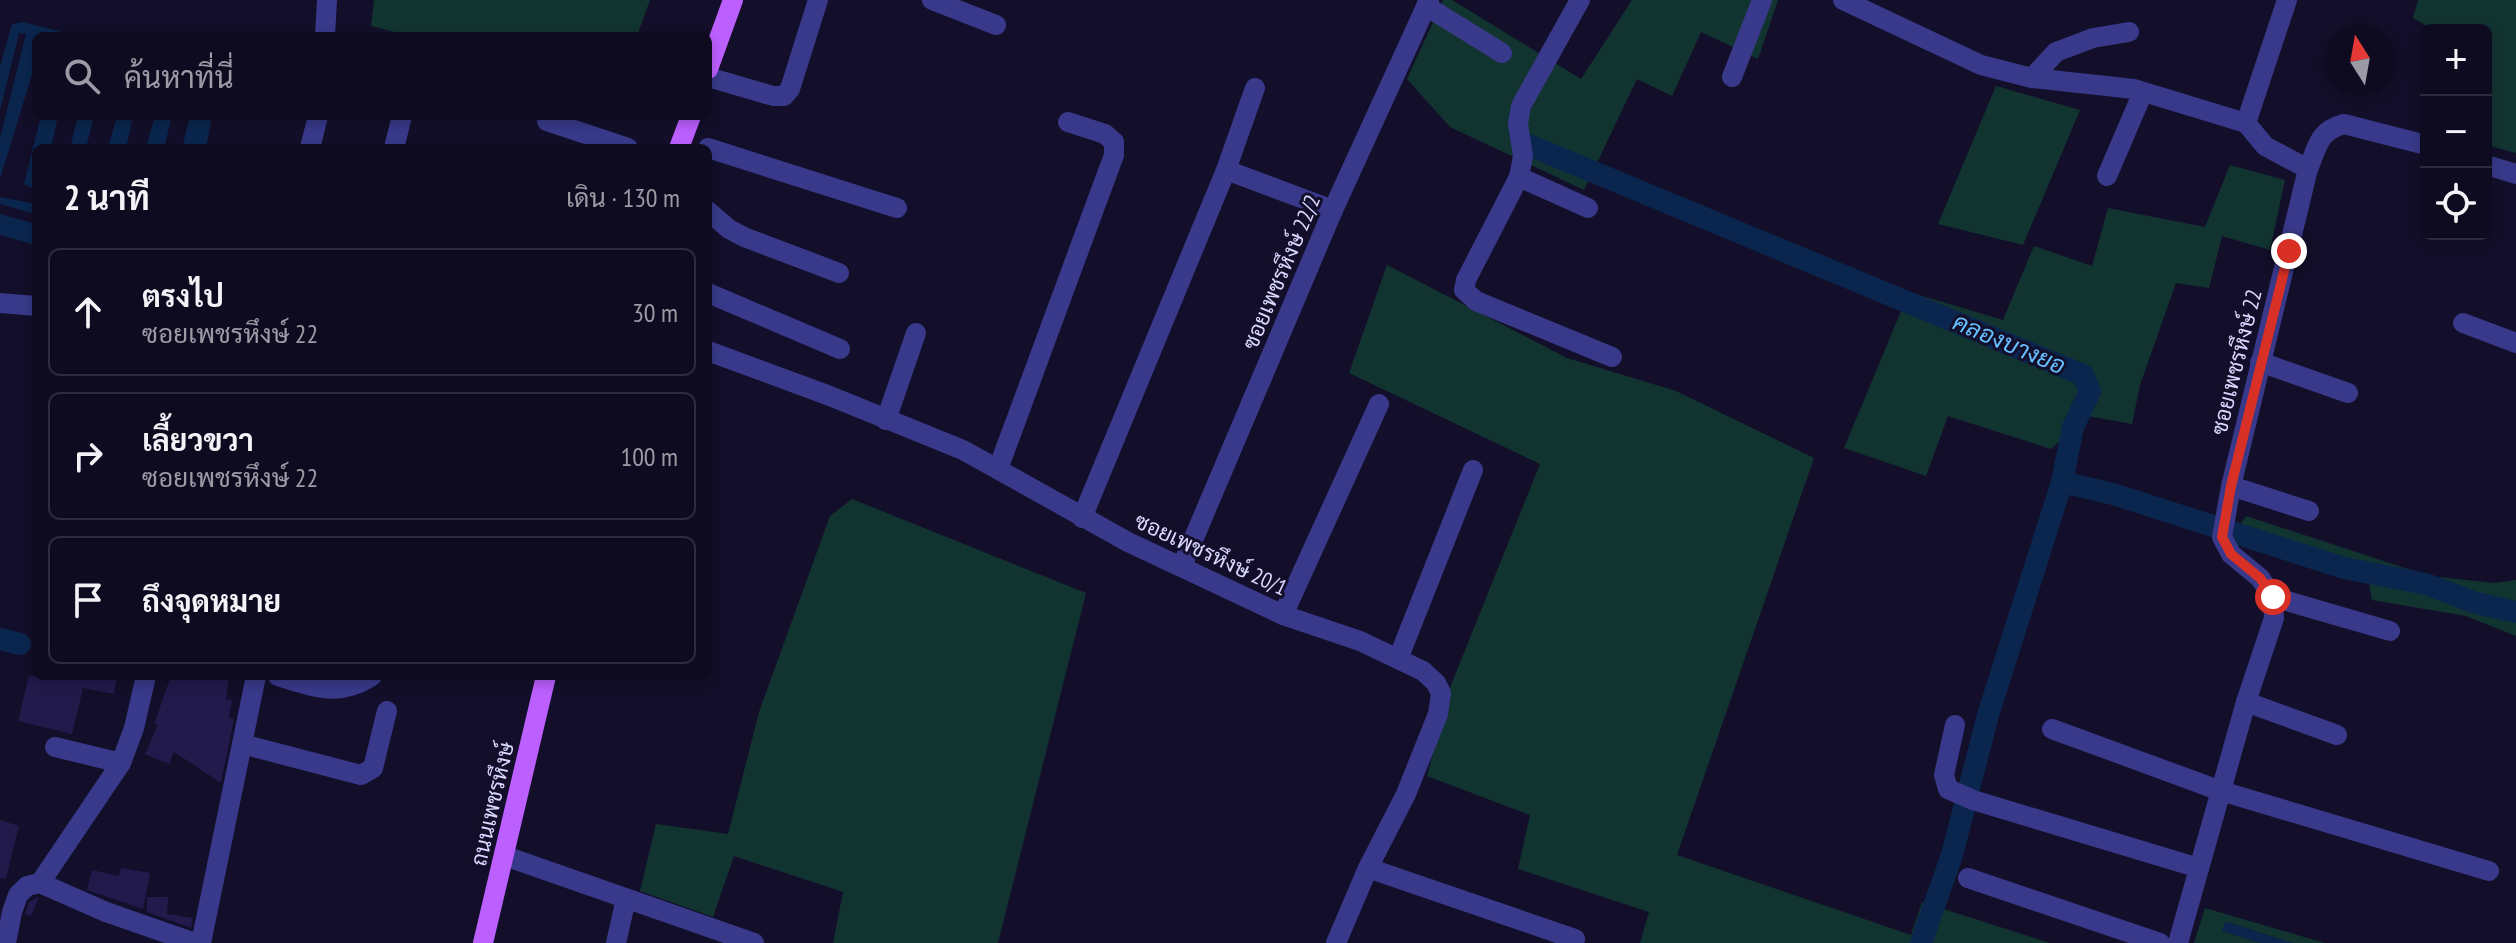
<!DOCTYPE html>
<html lang="th">
<head>
<meta charset="utf-8">
<style>
	:root { --surface:#0e0b20; --page:#171429; --text:#f1f3f6; --muted:#9b9ba5; --line:#2e2b3e }
	body { margin:0; font-family:"PT Sans Narrow",Sarabun,sans-serif; background:var(--page); color:var(--text) }
	.controls { position:absolute; right:24px; top:24px; display:grid; overflow:hidden; border-radius:12px; box-shadow:0 4px 12px #0003 }
	.controls button { width:72px; height:72px; display:grid; place-items:center; padding:0; border:0; border-bottom:2px solid var(--line); background:var(--surface); color:var(--text); font:40px sans-serif }
	.compass { position:absolute; left:2324px; top:24px; width:72px; height:72px; border-radius:50%; background:var(--surface); box-shadow:0 4px 12px #0003; rotate:349deg }
	.stop { position:absolute; width:24px; height:24px; margin:-18px; border:6px solid #d93025; border-radius:50%; background:#fff }
	.stop.end { background:#d93025; border-color:#fff; box-shadow:0 2px 8px #0008 }
	.list { margin:0; padding:0; list-style:none }
	h2 { display:flex; justify-content:space-between; align-items:center; height:104px; margin:0; padding:0 32px; font-size:34px }
	h2 small { font-size:26px; font-weight:400; color:var(--muted) }
	.list li { display:grid; grid-template-columns:52px 1fr auto; gap:24px; align-items:center; box-sizing:border-box; height:128px; margin:0 16px 16px; padding:0 16px; border:2px solid var(--line); border-radius:12px }
	.list b { display:block; font-size:30px; white-space:nowrap }
	.list p { margin:0; font-size:26px; white-space:nowrap; color:var(--muted) }
	.list em { font-size:26px; font-style:normal; color:var(--muted) }
	.icon { flex:none; width:44px; height:44px; fill:none; stroke:currentColor; stroke-width:2; stroke-linecap:round; stroke-linejoin:round }
	.map { position:relative; flex:none; width:2516px; height:943px; overflow:hidden }
	.search { position:absolute; background:var(--surface); box-shadow:0 4px 12px #0003; left:32px; top:32px; width:680px; height:88px; display:flex; align-items:center; gap:20px; box-sizing:border-box; padding:0 28px; border-radius:12px; color:var(--muted); font-size:30px }
	.panel { position:absolute; background:var(--surface); box-shadow:0 4px 12px #0003; left:32px; top:144px; width:680px; height:536px; border-radius:12px }
	.map>svg:first-child { display:block }
	.green { fill:#123431 }
	.water { fill:#0a264e }
	.lines { fill:none; stroke-linecap:round; stroke-linejoin:round }
	.canal { stroke:#0a264e; stroke-width:22 }
	.building { fill:#221a4b }
	.minor { stroke:#38398a; stroke-width:20 }
	.major { stroke:#bc5fff; stroke-width:20 }
	.route { stroke:#d93025; stroke-width:10 }
	.labels { text-anchor:middle; stroke-width:6; stroke-linejoin:round; paint-order:stroke }
	.street-label { font-size:22px; fill:#dad8ff; stroke:#130f2a }
	.water-label { font-size:24px; font-style:italic; fill:#66bfff; stroke:#130f2a }
</style>
</head>
<body>
<div class="map">
<svg width="2516" height="943" viewBox="0 0 2516 943">
	<rect width="100%" height="100%" fill="#130f2a"/>
	<g class="green">
		<polygon points="374,0 650,0 637,36 410,36 371,26"/>
		<polygon points="1443,0 1452,0 1581,79 1632,0 1778,0 1758,59 1701,32 1672,96 1637,79 1584,190 1450,127 1407,79"/>
		<polygon points="2418,0 2516,0 2516,153 2486,145 2486,30 2434,30 2413,18"/>
		<polygon points="1996,86 2080,110 2023,245 1938,224"/>
		<polygon points="2230,165 2285,180 2270,250 2222,236 2209,288 2176,283 2140,385 2132,424 2088,416 2051,449 1948,416 1926,476 1844,448 1909,292 2003,320 2034,246 2092,266 2108,208 2205,227"/>
		<polygon points="1387,265 1567,358 1676,391 1814,458 1677,855 1911,935 1922,902 2050,943 1640,943 1649,912 1518,869 1530,815 1427,776 1451,685 1540,464 1349,373"/>
		<polygon points="852,499 1086,593 998,943 833,943 843,892 734,856 713,917 640,891 656,824 728,834 759,712 830,516"/>
		<polygon points="2246,516 2429,576 2494,583 2516,580 2516,636 2466,616 2372,600 2368,578 2232,536"/>
		<polygon points="2205,908 2325,943 2293,943 2226,922 2223,931 2261,943 2194,943"/>
	</g>
	<g class="water">
		<polygon points="23,22 77,36 36,36 36,61 0,179 0,138 26,34 19,33 0,111 0,67 12,24"/>
		<polygon points="41,116 58,116 51,148 36,148 36,190 24,184"/>
		<polygon points="78,116 94,116 86,148 70,148"/>
		<polygon points="117,116 133,116 126,148 108,148"/>
		<polygon points="155,116 172,116 164,148 146,148"/>
		<polygon points="190,116 212,116 206,148 182,148"/>
		<polygon points="0,197 36,204 36,214 0,204"/>
		<polygon points="0,214 36,224 36,245 0,235"/>
		<polygon points="2225,922 2293,943 2261,943 2222,931"/>
	</g>
	<g class="lines">
		<g class="canal">
			<polyline points="1526,144 2083,375 2090,391 2073,427 2062,482 1988,715 1952,855 1921,943"/>
			<polyline points="2062,482 2113,494 2344,568 2426,584 2476,603 2516,612"/>
			<polyline points="0,639 20,644"/>
		</g>
	</g>
	<g class="building">
		<polygon points="29,676 117,676 114,694 83,688 72,734 18,721"/>
		<polygon points="171,676 229,676 226,700 232,700 229,718 234,719 221,783 174,752 169,764 145,754 158,725 154,724"/>
		<polygon points="0,820 19,826 6,879 0,878"/>
		<polygon points="121,868 150,873 143,909 87,890 92,870 119,876"/>
		<polygon points="39,897 31,916 25,914 29,902"/>
		<polygon points="147,897 168,897 167,914 193,918 191,928 147,912"/>
	</g>
	<g class="lines">
		<g class="minor">
			<polyline points="932,0 996,25"/>
			<polyline points="1580,0 1521,106 1518,124 1523,156 1519,177 1466,280 1464,290 1476,301 1612,357"/>
			<polyline points="1843,0 1981,65 2032,78 2134,89 2246,123 2265,146 2308,169 2231,486 2222,537 2231,554 2260,578 2273,597 2274,618 2246,702 2178,943"/>
			<polyline points="1426,6 1502,53"/>
			<polyline points="325,36 327,0"/>
			<polyline points="708,77 773,96 784,96 790,89 818,0"/>
			<polyline points="1732,77 1762,0"/>
			<polyline points="2032,78 2056,52 2093,38 2129,32"/>
			<polyline points="547,121 628,148"/>
			<polyline points="2246,123 2287,0"/>
			<polyline points="310,148 318,116"/>
			<polyline points="394,148 402,116"/>
			<polyline points="708,148 897,208"/>
			<polyline points="2486,165 2516,174"/>
			<path d="M2308 169C2318 146 2318 131 2344 124L2426 145"/>
			<polyline points="1226,170 1255,88"/>
			<polyline points="2107,176 2143,92"/>
			<polyline points="1519,177 1588,208"/>
			<polyline points="708,211 729,229 744,237 839,273"/>
			<polyline points="708,293 840,349"/>
			<polyline points="0,303 36,306"/>
			<polyline points="2463,323 2516,343"/>
			<polyline points="708,351 830,396 963,450 1128,542 1283,615 1360,641 1423,671 1436,683 1441,693 1438,714 1406,794 1368,868 1336,943"/>
			<polyline points="2260,362 2348,393"/>
			<polyline points="886,420 916,333"/>
			<polyline points="998,469 1114,155 1114,142 1105,134 1068,122"/>
			<polyline points="2231,486 2309,511"/>
			<polyline points="1082,518 1226,170 1333,210"/>
			<polyline points="1182,566 1333,210 1429,0"/>
			<polyline points="2273,597 2390,631"/>
			<polyline points="1283,615 1379,404"/>
			<polyline points="1398,659 1473,470"/>
			<path d="M278 676C314 687 339 698 372 676"/>
			<polyline points="2246,702 2337,735"/>
			<polyline points="1955,725 1944,775 1948,789 1973,800 2199,868"/>
			<polyline points="2052,729 2221,791 2489,871"/>
			<polyline points="242,744 361,775 373,768 387,711"/>
			<polyline points="55,747 121,763"/>
			<polyline points="505,856 754,943"/>
			<polyline points="1368,868 1575,939"/>
			<polyline points="1968,878 2160,943"/>
			<polyline points="40,883 121,763 134,728 146,676"/>
			<polyline points="6,943 12,912 18,895 27,886 40,883 106,912 195,943"/>
			<polyline points="201,943 256,676"/>
			<polyline points="616,943 626,899"/>
		</g>
		<g class="major">
			<polyline points="708,69 733,0"/>
			<polyline points="679,148 691,116"/>
			<polyline points="483,943 546,676"/>
		</g>
	</g>
	<g class="lines">
		<polyline class="route" points="2273,597 2260,578 2231,554 2222,537 2231,486 2289,251"/>
	</g>
	<g class="labels">
		<g class="street-label">
			<text transform="translate(1281 272) rotate(-67)" y="8">ซอยเพชรหึงษ์ 22/2</text>
			<text transform="translate(2236 362) rotate(-76)" y="8">ซอยเพชรหึงษ์ 22</text>
			<text transform="translate(1211 554) rotate(25)" y="8">ซอยเพชรหึงษ์ 20/1</text>
			<text transform="translate(492 804) rotate(-77)" y="8">ถนนเพชรหึงษ์</text>
		</g>
		<g class="water-label">
			<text transform="translate(2009 344) rotate(23)" y="8">คลองบางยอ</text>
		</g>
	</g>
</svg>
<div class="controls">
<button>+</button>
<button>−</button>
<button><svg class="icon" aria-label="locate" viewBox="0 0 24 24"><circle cx="12" cy="12" r="6"/><path d="M12 2v4M12 18v4M2 12h4M18 12h4"/></svg></button>
</div>
<svg class="compass" viewBox="-18 -18 36 36"><path d="M0-13l5 13h-10z" fill="#e53935"/><path d="M0 13l5-13h-10z" fill="#9b9ba5"/></svg>
<div class="stop" style="left:2273px;top:597px"></div>
<div class="stop end" style="left:2289px;top:251px"></div>
<div class="search"><svg class="icon" aria-label="search" viewBox="0 0 24 24"><circle cx="10" cy="10" r="6"/><path d="M15 15l6 6"/></svg>ค้นหาที่นี่</div>
<section class="panel">
<h2>2 นาที<small>เดิน · 130 m</small></h2>
<ul class="list">
<li><svg class="icon" aria-label="ahead" viewBox="0 0 24 24"><path d="M12 20V5M6 11l6-6 6 6"/></svg><div><b>ตรงไป</b><p>ซอยเพชรหึงษ์ 22</p></div><em>30 m</em></li>
<li><svg class="icon" aria-label="right" viewBox="0 0 24 24"><path d="M7 20v-9h11M14 6l5 5-5 5"/></svg><div><b>เลี้ยวขวา</b><p>ซอยเพชรหึงษ์ 22</p></div><em>100 m</em></li>
<li><svg class="icon" aria-label="arrive" viewBox="0 0 24 24"><path d="M6 21V4h12l-3 4 3 4H6"/></svg><div><b>ถึงจุดหมาย</b></div></li>
</ul>
</section>
</div>
</body>
</html>
